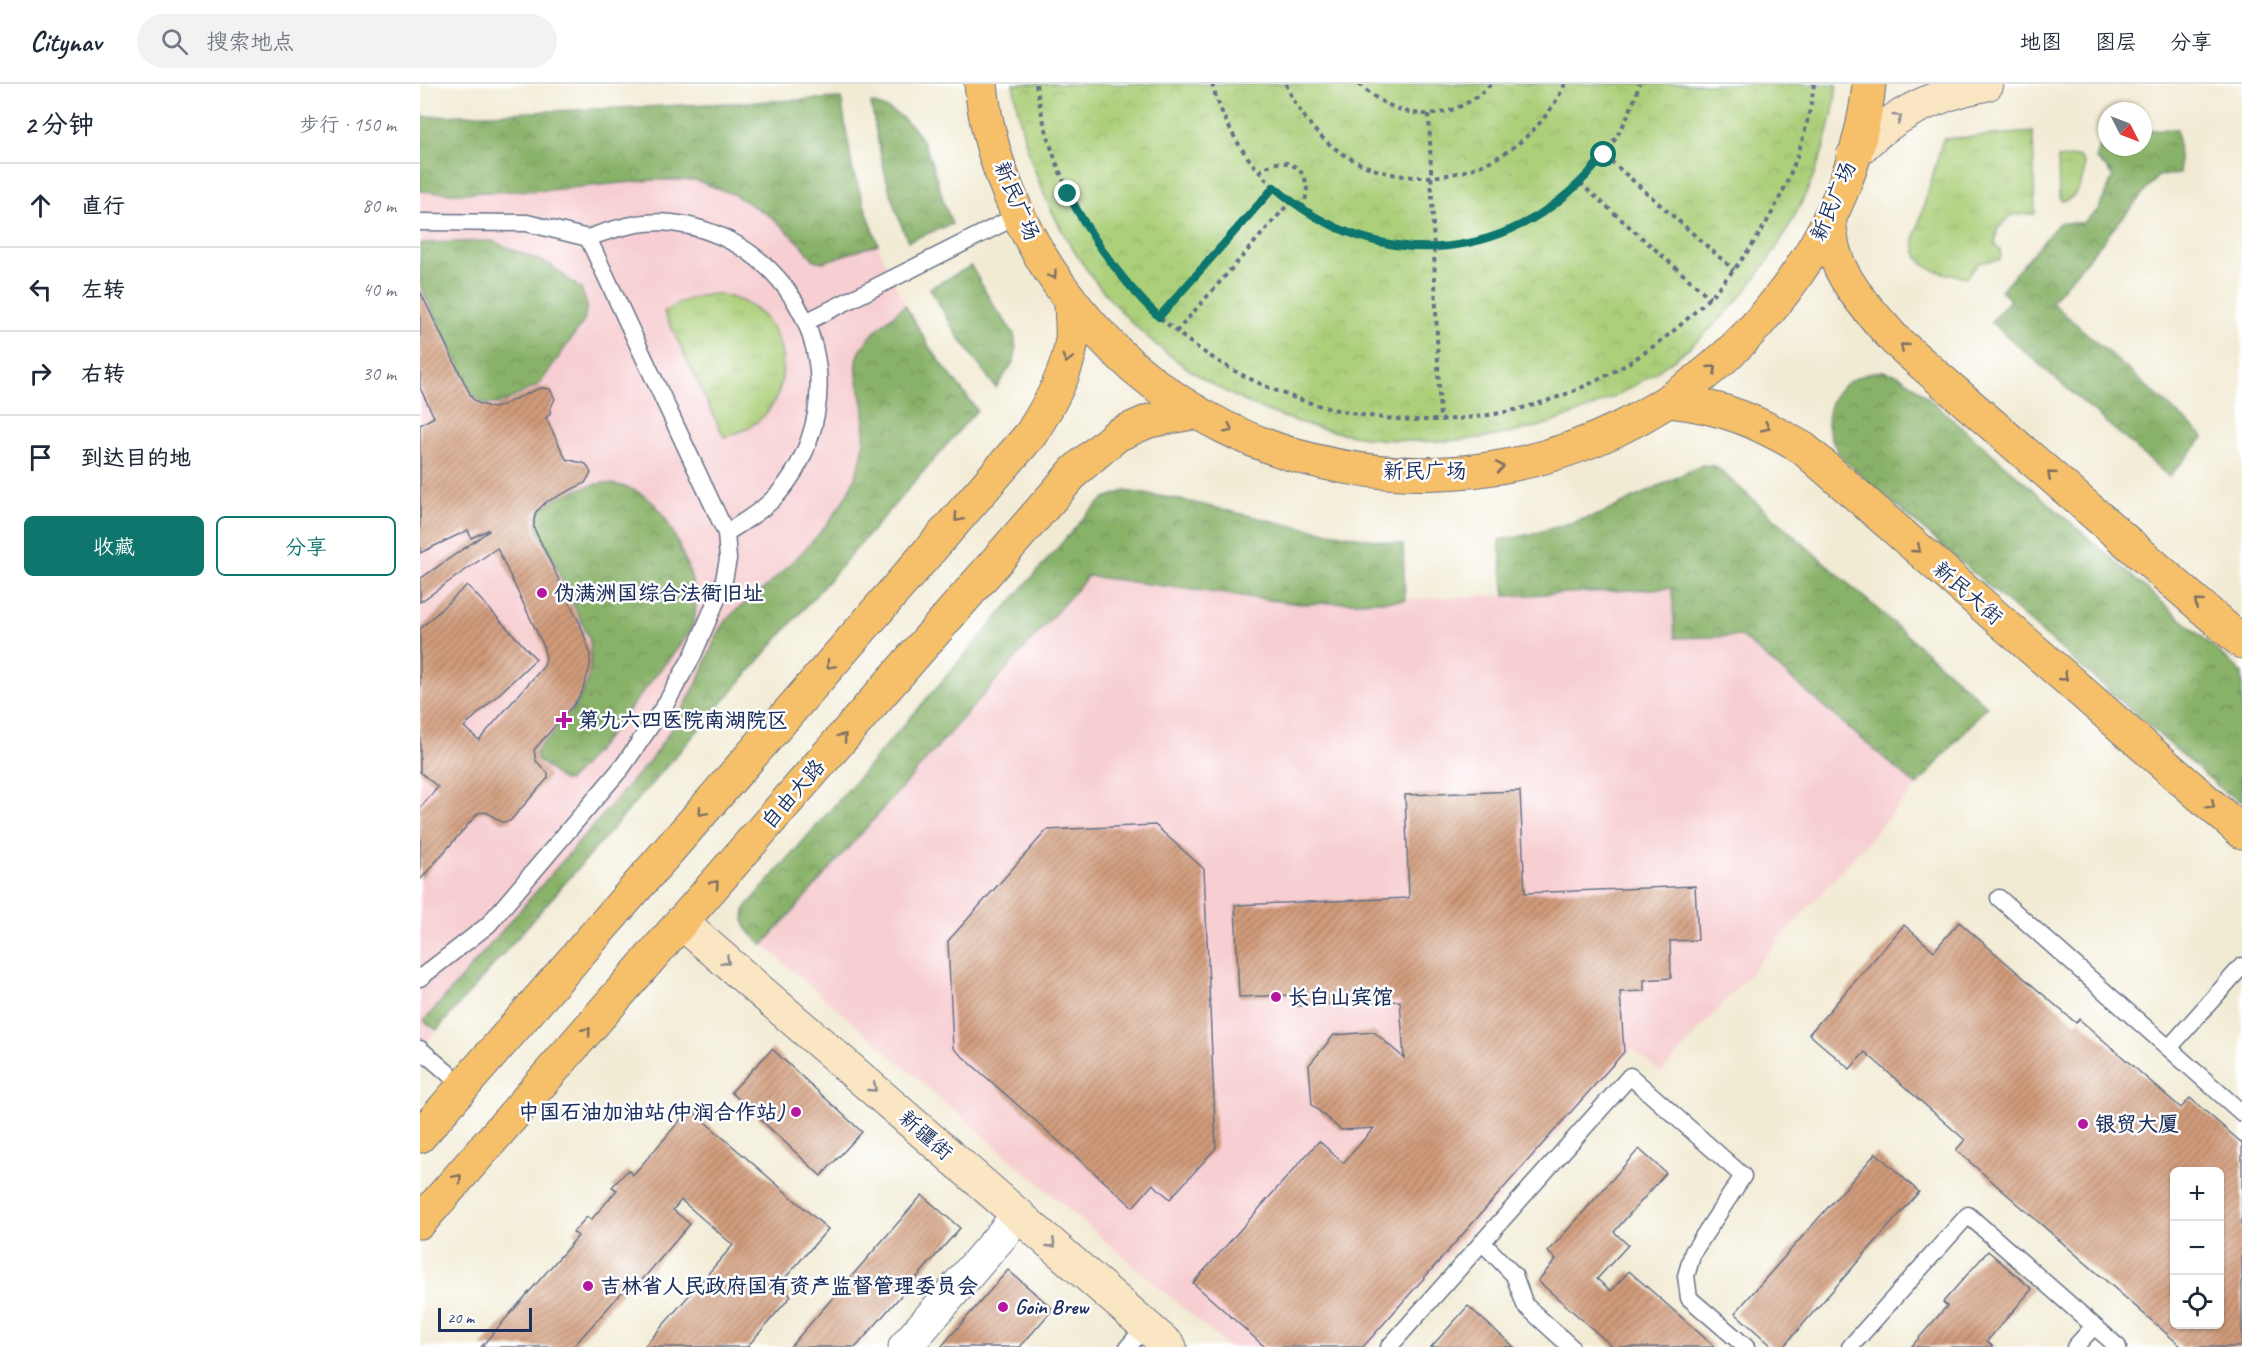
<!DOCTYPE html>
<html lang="zh">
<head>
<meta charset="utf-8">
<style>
	:root { --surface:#fff; --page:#f2f2f3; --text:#1f2937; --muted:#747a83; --line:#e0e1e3; --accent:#0f766e }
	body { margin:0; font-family:Caveat,"LXGW WenKai TC",sans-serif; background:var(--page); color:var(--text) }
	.controls { position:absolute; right:18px; bottom:18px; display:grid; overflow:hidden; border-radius:9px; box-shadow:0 2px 4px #0004 }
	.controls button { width:54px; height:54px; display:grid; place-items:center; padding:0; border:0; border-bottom:2px solid var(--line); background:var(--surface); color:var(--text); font:30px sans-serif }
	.compass { position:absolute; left:1678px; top:18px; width:54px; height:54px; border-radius:50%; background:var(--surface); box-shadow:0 2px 4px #0004; rotate:132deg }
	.scale { position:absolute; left:18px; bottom:15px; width:94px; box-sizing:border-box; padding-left:6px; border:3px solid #1b2f5e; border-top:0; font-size:16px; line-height:21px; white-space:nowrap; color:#1b2f5e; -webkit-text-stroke:4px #fff; paint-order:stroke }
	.stop { position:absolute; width:18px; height:18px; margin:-14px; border:4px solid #0f766e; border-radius:50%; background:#fff }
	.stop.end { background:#0f766e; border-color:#fff; box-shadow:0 2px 6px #0008 }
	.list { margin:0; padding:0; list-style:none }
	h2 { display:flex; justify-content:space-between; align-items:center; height:78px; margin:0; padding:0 24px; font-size:26px }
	h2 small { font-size:20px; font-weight:400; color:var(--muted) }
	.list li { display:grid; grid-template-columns:39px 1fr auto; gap:18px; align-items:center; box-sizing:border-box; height:84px; padding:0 24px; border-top:2px solid var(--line) }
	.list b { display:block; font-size:22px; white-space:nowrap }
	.list em { font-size:20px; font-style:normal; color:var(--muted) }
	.actions { display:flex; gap:12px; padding:18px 24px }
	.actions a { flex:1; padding:14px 0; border:2px solid var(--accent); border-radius:9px; text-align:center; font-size:21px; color:var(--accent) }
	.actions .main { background:var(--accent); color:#fff }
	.icon { flex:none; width:33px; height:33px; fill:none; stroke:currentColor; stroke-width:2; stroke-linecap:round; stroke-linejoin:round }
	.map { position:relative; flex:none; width:1822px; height:1263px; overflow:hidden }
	header { display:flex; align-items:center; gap:36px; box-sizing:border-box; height:84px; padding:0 30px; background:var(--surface); border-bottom:2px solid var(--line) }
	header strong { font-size:28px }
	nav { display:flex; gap:33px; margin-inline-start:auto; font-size:21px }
	.search { width:420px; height:54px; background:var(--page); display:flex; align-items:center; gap:15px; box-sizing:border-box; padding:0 21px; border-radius:33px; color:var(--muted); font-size:22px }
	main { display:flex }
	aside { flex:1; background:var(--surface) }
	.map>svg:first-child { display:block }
	.built { fill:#f7cfd2 }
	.grass { fill:url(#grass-tufts); stroke:#647f6c; stroke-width:1.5 }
	.forest { fill:url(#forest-crowns); stroke:#527064; stroke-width:1.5 }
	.park { fill:url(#park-crowns); stroke:#647f6c; stroke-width:1.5 }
	.building { fill:url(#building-hatch); fill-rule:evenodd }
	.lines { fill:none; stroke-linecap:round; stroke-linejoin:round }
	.lane-casing { stroke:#667187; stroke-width:19 }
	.street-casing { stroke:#667187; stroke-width:35 }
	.secondary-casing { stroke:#667187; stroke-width:35 }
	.primary-casing { stroke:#667187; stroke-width:35 }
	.path { stroke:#667187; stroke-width:4; stroke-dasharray:4.5 4.5; stroke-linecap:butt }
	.lane { stroke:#fff; stroke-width:16 }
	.street { stroke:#fff; stroke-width:33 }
	.secondary { stroke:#fbe6c4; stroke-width:33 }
	.primary { stroke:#f6c06b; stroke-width:33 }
	.oneway { stroke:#8b8a91 }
	.oneway2 { stroke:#7e7064 }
	.route { stroke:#0f766e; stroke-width:8 }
	.poi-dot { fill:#b5179e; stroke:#fff; stroke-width:2 }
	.labels { text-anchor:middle; stroke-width:5; stroke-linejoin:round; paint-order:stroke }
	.street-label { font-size:21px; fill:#1b2f5e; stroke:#fff }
	.poi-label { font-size:21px; font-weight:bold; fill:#1b2f5e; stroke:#fff; text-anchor:start }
</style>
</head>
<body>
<header>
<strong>Citynav</strong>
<div class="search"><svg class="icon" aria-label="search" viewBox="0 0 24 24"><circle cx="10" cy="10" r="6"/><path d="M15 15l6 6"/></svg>搜索地点</div>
<nav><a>地图</a><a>图层</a><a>分享</a></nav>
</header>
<main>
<aside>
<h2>2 分钟<small>步行 · 150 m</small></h2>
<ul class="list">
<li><svg class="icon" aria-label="ahead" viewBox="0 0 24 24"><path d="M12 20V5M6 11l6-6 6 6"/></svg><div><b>直行</b></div><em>80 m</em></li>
<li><svg class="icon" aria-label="left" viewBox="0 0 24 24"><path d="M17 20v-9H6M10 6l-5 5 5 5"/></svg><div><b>左转</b></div><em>40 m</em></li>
<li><svg class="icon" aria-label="right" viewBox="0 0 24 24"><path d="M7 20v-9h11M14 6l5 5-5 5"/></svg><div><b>右转</b></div><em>30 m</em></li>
<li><svg class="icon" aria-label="arrive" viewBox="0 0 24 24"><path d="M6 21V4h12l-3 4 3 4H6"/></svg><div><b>到达目的地</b></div></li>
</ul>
<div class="actions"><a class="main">收藏</a><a>分享</a></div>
</aside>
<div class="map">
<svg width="1822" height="1263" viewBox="0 0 1822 1263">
	<defs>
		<pattern id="grass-tufts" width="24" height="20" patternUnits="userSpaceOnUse" patternTransform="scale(1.5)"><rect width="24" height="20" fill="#accf79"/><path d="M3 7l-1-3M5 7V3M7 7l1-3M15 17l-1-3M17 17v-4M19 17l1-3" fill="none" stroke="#93b26b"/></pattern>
		<pattern id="forest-crowns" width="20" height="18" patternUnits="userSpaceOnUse" patternTransform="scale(1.5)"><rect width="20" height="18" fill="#89b269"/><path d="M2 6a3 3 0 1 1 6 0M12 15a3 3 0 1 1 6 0" fill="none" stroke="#6f915a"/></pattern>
		<pattern id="park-crowns" width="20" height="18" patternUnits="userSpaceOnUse" patternTransform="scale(1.5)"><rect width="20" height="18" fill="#accf79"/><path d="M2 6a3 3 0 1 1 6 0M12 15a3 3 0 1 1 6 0" fill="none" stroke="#93b26b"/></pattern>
		<pattern id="building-hatch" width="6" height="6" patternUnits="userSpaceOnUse" patternTransform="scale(1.5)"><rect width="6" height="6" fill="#d19b7a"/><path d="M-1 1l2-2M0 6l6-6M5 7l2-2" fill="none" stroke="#a97f67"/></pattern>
	</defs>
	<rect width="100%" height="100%" fill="#fff"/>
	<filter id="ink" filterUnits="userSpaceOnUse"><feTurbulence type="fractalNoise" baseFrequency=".0167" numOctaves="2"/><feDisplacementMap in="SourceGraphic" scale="12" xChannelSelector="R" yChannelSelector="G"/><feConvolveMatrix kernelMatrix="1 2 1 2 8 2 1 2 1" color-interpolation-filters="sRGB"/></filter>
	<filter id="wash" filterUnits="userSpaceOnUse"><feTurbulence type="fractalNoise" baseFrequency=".008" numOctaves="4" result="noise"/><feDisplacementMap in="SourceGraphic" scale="24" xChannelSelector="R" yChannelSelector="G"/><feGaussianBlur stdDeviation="1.35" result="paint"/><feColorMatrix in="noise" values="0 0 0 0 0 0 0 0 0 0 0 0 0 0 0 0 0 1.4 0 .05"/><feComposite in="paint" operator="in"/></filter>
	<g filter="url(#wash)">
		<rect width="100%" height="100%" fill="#f2ebd4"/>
		<g class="built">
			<polygon points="421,14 433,88 452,148 478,207 510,264 557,326 0,966 0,33"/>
			<polygon points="668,492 881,520 1252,504 1256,553 1321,552 1497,702 1241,989 1212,964 948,1263 808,1263 343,861"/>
		</g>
		<g class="grass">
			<path d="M1613 48 1615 130 1591 131 1577 146 1575 161 1580 165 1581 172 1579 176 1560 178 1547 193C1531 191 1503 188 1497 171 1495 166 1495 161 1494 156L1523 55Z"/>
			<path d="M1659 73C1662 76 1664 76 1664 81 1666 92 1655 118 1642 117L1639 113 1638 74Z"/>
			<path d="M298 210C310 213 322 216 332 223 371 248 373 310 337 338 327 346 316 349 304 353L244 228C262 216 277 211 298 210Z"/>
		</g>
		<g class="forest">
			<polygon points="421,14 433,88 458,160 403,178 394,176 381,160 353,134 313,110 275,96 233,96 129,106 34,109 0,107 0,33"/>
			<path d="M451 19C515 37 509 88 532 140L488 157C468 113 459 66 451 19Z"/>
			<polygon points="1757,45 1760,90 1738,92 1631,218 1784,353 1749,393 1571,238 1590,216 1581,206 1639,139 1662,139 1678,126 1693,93 1687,84 1676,75 1685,48 1687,47 1687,63 1723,63 1723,46"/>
			<polygon points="72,157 130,181 161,205 167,221 164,237 119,301 80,320 65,320 54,313 0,201 0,159"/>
			<polygon points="551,182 574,222 594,250 596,266 594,277 576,304 535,248 510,204"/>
			<path d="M485 221 510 264 557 326 17 946 4 937 231 675C249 650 264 625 278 597 288 577 293 553 307 536 315 525 329 518 339 509 377 475 427 429 440 378 445 362 445 345 444 328 443 309 430 285 441 266 451 248 470 234 485 221Z"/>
			<path d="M1463 287 1478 291 1492 300 1822 588V718L1806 709 1424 376C1391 335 1411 291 1463 287Z"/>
			<polygon points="1282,381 1295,382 1567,622 1497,702 1321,552 1255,554 1252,504 1085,512 1079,456 1112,450 1181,430"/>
			<path d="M184 399C223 403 240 419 255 453 266 478 281 508 274 536 270 552 249 575 238 588 209 625 181 665 148 697H143L117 675 116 667C148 631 180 606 169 554L117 443C117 438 117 433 119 429 127 414 168 401 184 399Z"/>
			<path d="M705 407 757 415 874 442 983 461 985 516 881 520 668 492 343 861C328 847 320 844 326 823L667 430 685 414Z"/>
		</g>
		<path class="park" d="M593 0H1417C1410 71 1376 140 1334 196 1281 266 1204 318 1120 342 911 399 690 294 615 87 604 59 598 29 593 0Z"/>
		<g id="blocks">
			<g class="building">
				<polygon points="0,207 52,314 58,319 73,324 80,322 120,304 130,305 135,315 130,325 130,330 126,334 146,375 166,380 171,389 165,399 126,418 116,428 114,436 114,444 161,542 170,569 170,583 162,608 155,619 114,666 116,677 128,689 128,694 90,737 82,738 66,728 58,729 0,796 0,724 18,703 0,688 0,545 47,501 116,575 44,643 59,656 124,582 126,575 123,561 77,464 0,518 0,495 69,447 68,446 51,454 48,446 0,469 0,341 14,333 0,304"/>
				<polygon points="1100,707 1105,809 1275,802 1278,856 1250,857 1251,894 1224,896 1224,907 1200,908 1204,968 943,1263 845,1263 773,1199 899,1057 923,1079 954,1044 921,1046 892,1021 889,981 914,951 954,948 984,974 980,917 875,922 874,911 819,913 815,821 989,814 985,711"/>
				<polygon points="735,741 784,785 796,1064 750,1115 733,1100 713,1123 533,964 528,857 627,746"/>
				<path d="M1539 838 1656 939 1659 935 1761 1024 1770 1014 1822 1059V1263H1762L1536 1066 1545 1056 1445 968 1430 985 1389 950 1484 841 1514 867ZM1754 1088H1800V1240H1754Z"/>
				<polygon points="352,965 442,1048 401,1092 311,1008"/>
				<polygon points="270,1025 408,1145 359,1201 371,1212 327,1263 224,1263 313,1161 261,1116 253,1126 270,1140 216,1203 211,1198 153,1263 61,1263 158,1152 153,1148 167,1133 171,1136 197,1106 192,1103 208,1086 213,1091"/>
				<polygon points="1219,1065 1246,1089 1194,1148 1208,1161 1177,1195 1191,1207 1209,1187 1295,1263 1193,1263 1118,1197 1136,1175 1128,1168"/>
				<polygon points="1456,1069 1499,1108 1363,1263 1353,1263 1315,1229"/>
				<polygon points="502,1111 540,1144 436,1263 370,1263"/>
				<polygon points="1568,1167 1612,1205 1567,1257 1573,1263 1491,1263 1527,1222 1523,1218"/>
				<polygon points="588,1186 633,1225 600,1263 521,1263"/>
				<polygon points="1048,1222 1094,1263 1011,1263"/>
			</g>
		</g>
	</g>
	<g filter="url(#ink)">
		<use href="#blocks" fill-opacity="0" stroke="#667187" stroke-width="1.5"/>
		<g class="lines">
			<g class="lane-casing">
				<g id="lane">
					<polyline points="0,138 107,139 168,154"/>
					<polyline points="386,238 599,131"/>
					<polyline points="1579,814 1822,1029"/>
					<path d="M0 894 68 841 203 682 245 621 273 571 303 501 308 475 306 449 168 154C195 144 223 136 252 139 346 150 413 237 396 330 390 362 375 395 350 418 337 430 322 439 306 449"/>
					<polyline points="1749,964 1822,882"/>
					<polyline points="0,965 43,1002"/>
					<polyline points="1062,1158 1094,1191 1105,1221 1151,1263"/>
					<polyline points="708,1263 726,1242"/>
					<polyline points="969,1263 1210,992 1323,1092 1273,1168 1266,1192 1269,1214 1326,1263"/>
					<polyline points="1430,1263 1548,1131 1698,1263"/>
					<polyline points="1655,1263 1674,1242"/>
				</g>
			</g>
			<g class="street-casing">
				<polyline id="street" points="485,1263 599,1131"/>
			</g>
			<g class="secondary-casing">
				<g id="secondary">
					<path d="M1433 72C1468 32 1516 10 1567 0"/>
					<polyline points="261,838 750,1263"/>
				</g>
			</g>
			<g class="primary-casing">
				<g id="primary">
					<path d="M561 0C568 72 599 145 641 203 819 452 1182 450 1364 208 1409 149 1442 74 1449 0"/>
					<path d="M1409 134C1410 144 1411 153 1413 163 1421 199 1452 229 1475 256L1822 558"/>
					<path d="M1250 317C1304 323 1337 337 1384 365L1822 748"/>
					<path d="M0 1052 611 350C629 321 648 289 652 255 653 242 651 229 651 217"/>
					<polyline points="0,1138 655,387 697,351 729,337 777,328"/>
				</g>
			</g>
			<g class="path">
				<path d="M616 0C672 344 1098 456 1315 184 1357 132 1386 66 1394 0"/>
				<path d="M792 0C828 126 959 195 1083 149 1120 135 1153 111 1177 80 1196 57 1212 29 1219 0"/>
				<path d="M866 0C919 127 1088 121 1145 0"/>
				<path d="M939 0C980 39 1031 41 1071 0"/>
				<polyline points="1009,30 1020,336"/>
				<polyline points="1184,71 1314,186"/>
				<path d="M839 88C869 63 900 93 881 125"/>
				<polyline points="1160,99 1290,214"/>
				<polyline points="739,233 853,103"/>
				<polyline points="756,248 870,118"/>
			</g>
			<use href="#lane" class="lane"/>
			<use href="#street" class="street"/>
			<use href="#secondary" class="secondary"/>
			<use href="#primary" class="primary"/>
		</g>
		<defs><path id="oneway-chevron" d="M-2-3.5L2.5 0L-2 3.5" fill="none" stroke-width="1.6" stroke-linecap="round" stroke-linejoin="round" transform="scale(1.5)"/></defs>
		<g class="oneway">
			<use href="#oneway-chevron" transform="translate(1478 34) rotate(-31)"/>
			<use href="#oneway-chevron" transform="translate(306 877) rotate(41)"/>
			<use href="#oneway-chevron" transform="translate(453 1004) rotate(41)"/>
			<use href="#oneway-chevron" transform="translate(632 1160) rotate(41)"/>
		</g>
		<g class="oneway2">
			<use href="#oneway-chevron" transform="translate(633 191) rotate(56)"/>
			<use href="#oneway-chevron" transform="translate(1484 263) rotate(-139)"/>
			<use href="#oneway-chevron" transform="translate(647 275) rotate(104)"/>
			<use href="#oneway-chevron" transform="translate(1293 285) rotate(-41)"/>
			<use href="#oneway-chevron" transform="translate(1346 343) rotate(25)"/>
			<use href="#oneway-chevron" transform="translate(809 345) rotate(26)"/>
			<use href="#oneway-chevron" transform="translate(1080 383) rotate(-10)"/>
			<use href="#oneway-chevron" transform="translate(1631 391) rotate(-139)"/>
			<use href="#oneway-chevron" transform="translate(538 434) rotate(131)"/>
			<use href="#oneway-chevron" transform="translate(1497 465) rotate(41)"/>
			<use href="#oneway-chevron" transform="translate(1778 519) rotate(-139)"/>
			<use href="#oneway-chevron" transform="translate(410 581) rotate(131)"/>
			<use href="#oneway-chevron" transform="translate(1644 593) rotate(41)"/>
			<use href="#oneway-chevron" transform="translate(423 653) rotate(-49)"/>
			<use href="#oneway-chevron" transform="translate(1791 721) rotate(41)"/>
			<use href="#oneway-chevron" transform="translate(282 728) rotate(131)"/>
			<use href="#oneway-chevron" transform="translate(295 800) rotate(-49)"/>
			<use href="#oneway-chevron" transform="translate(167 947) rotate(-49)"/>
			<use href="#oneway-chevron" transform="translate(38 1094) rotate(-49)"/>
		</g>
	</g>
	<g class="lines" filter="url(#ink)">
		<path class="route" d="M648 110C673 156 701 197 739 233L854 103C959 194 1099 181 1184 71"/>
	</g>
	<g class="poi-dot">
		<circle cx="122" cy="509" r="6"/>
		<path d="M141 627h6v6h6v6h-6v6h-6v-6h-6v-6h6z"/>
		<circle cx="856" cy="913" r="6"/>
		<circle cx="376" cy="1028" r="6"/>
		<circle cx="1663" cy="1040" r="6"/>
		<circle cx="168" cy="1202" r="6"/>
		<circle cx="583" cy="1223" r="6"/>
	</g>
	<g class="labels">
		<g class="street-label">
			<text transform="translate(597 117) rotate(67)" y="7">新民广场</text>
			<text transform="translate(1413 117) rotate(-67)" y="7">新民广场</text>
			<text x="1005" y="394">新民广场</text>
			<text transform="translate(1548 509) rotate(41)" y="7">新民大街</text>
			<text transform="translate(373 710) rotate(-49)" y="7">自由大路</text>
			<text transform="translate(506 1051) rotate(41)" y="7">新疆街</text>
		</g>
		<g class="poi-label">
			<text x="134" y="516">伪满洲国综合法衙旧址</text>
			<text x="158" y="643">第九六四医院南湖院区</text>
			<text x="868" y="920">长白山宾馆</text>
			<text x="364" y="1035" text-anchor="end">中国石油加油站(中润合作站)</text>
			<text x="1675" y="1047">银贸大厦</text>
			<text x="180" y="1209">吉林省人民政府国有资产监督管理委员会</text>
			<text x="595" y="1230">Goin Brew</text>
		</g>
	</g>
</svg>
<div class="controls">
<button>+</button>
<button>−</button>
<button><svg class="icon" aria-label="locate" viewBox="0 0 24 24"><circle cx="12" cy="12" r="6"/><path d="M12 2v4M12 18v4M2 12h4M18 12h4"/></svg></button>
</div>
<svg class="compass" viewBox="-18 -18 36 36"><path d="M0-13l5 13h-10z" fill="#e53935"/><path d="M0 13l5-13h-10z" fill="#747a83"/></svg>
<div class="scale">20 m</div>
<div class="stop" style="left:1184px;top:71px"></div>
<div class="stop end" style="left:648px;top:110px"></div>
</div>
</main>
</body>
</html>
